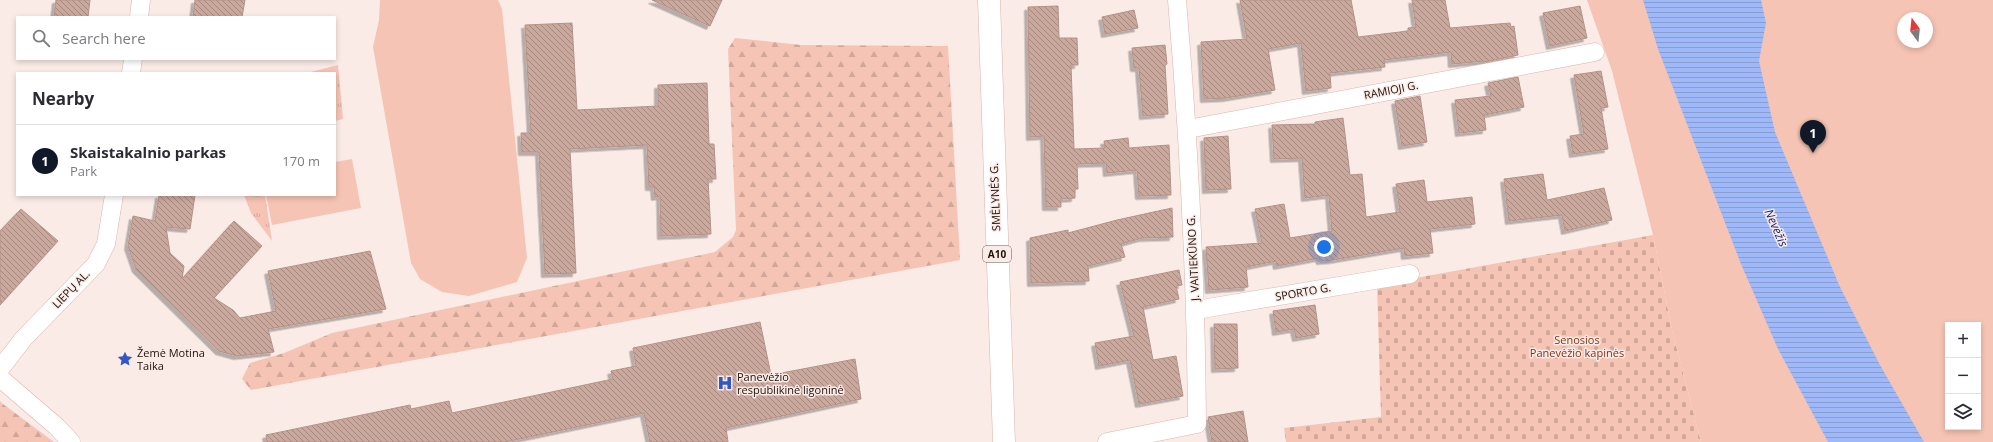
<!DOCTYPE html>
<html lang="en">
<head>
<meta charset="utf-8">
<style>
	:root { --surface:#fff; --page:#f2f2f3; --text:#2b2b33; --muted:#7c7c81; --line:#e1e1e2; --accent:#111827 }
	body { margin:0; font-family:"Open Sans",sans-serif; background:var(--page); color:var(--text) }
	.controls { position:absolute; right:12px; bottom:12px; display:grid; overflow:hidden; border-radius:0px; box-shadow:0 2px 6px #0003 }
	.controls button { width:36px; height:36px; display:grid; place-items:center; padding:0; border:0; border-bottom:1px solid var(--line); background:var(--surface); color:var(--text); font:20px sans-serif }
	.compass { position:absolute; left:1897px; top:12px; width:36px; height:36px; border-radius:50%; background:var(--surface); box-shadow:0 2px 6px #0003; rotate:345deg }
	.you { position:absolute; left:1324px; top:247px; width:14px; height:14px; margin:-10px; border:3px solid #fff; border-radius:50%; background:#1a73e8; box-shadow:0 0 0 6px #1a73e833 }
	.badge { display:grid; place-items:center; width:26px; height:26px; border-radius:50%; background:var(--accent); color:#fff; font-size:13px; font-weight:700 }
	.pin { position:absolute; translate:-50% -33px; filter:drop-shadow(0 1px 2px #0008) }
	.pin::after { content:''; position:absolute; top:21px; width:14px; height:12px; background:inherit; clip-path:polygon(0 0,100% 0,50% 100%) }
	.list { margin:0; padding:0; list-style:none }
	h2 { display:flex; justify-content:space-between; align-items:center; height:52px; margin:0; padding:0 16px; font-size:17px }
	h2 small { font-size:13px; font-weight:400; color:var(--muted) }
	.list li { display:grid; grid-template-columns:26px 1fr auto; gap:12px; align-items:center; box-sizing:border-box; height:72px; padding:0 16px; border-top:1px solid var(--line) }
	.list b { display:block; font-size:15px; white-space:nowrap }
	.list p { margin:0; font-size:13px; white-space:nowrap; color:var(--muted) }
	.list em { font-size:13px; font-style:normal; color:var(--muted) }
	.icon { flex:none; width:22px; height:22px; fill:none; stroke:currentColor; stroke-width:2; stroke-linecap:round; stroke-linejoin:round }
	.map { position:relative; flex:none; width:1993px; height:442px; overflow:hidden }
	.search { position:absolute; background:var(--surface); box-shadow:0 2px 6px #0003; left:16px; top:16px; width:320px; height:44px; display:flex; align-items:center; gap:10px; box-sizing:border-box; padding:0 14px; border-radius:0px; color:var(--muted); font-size:15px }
	.panel { position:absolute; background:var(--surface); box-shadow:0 2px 6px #0003; left:16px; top:72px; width:320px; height:124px; border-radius:0px }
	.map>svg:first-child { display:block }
	.grass { fill:url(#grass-tufts) }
	.forest { fill:url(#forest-firs) }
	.cemetery { fill:url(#cemetery-stones) }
	.park { fill:#f5c4b4; fill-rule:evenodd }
	.water { fill:url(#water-rules) }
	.building { fill:url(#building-back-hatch); stroke:#b49287; filter:url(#shadow) }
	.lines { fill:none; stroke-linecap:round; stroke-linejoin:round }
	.minor-casing { stroke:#d9b5aa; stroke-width:19 }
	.trunk-casing { stroke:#d9b5aa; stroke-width:23 }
	.minor { stroke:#fff; stroke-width:18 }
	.trunk { stroke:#fff; stroke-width:22 }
	.labels { text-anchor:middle; stroke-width:3; stroke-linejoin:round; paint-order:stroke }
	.shield { fill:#faebe6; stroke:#5f524d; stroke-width:1 }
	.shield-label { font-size:10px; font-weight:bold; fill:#1c100c }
	.street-label { font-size:11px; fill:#1c100c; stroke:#faebe6 }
	.park-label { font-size:11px; fill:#833216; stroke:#faebe6 }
	.poi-label { font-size:11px; fill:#1c100c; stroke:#faebe6; text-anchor:start }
	.water-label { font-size:12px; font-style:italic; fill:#0b1c74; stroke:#faebe6 }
</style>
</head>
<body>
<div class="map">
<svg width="1993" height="442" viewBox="0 0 1993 442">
	<defs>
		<pattern id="grass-tufts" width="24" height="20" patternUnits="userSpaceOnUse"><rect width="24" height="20" fill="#f5c4b4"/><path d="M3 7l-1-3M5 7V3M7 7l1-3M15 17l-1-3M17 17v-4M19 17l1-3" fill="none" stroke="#d1a79a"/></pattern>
		<pattern id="forest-firs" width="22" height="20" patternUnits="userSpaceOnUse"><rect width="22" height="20" fill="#f5c4b4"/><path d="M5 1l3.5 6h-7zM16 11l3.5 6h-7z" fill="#d1a79a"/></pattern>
		<pattern id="cemetery-stones" width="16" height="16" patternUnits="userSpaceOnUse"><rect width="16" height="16" fill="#f5c4b4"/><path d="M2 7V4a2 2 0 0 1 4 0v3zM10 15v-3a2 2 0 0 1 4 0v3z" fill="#d1a79a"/></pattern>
		<pattern id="water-rules" width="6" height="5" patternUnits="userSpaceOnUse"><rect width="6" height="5" fill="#9fb9f8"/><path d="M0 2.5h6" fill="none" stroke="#889ed3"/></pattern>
		<pattern id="building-back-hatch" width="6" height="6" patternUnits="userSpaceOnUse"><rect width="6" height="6" fill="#cba89c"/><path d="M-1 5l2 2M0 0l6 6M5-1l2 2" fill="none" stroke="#a4877e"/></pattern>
		<filter id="shadow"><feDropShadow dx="-3.5" dy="3.5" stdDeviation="0" flood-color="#0004"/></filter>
	</defs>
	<rect width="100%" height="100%" fill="#faebe6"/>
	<g class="grass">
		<polygon points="338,65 343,119 335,121 335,73 307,73"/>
		<polygon points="244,195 265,195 272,241 251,213"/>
	</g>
	<g class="forest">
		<polygon points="735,38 801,45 948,46 960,260 251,390 242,379 250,363 284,353 332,333 715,252 733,237 736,230 728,49"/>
		<polygon points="0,401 3,404 54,442 0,442"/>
	</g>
	<polygon class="cemetery" points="1653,235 1672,330 1701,442 1286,442 1284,428 1381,417 1377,285"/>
	<g class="park">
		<polygon points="380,0 498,0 502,9 527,258 517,282 469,296 442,292 420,279 411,263 373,47 379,20"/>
		<path d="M1587 0H1993V442H1701L1672 330 1653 235 1612 71ZM1903 18H1927V42H1903ZM1948 325H1978V427H1948Z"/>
		<polygon points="352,159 361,208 272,225 266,195 335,195 335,162"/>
	</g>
	<polygon class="water" points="1643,0 1761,0 1766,23 1759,61 1775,132 1840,287 1880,365 1924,442 1828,442 1778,349 1741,264 1658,49"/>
	<g class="building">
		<polygon points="56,0 90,0 88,17 54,17"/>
		<polygon points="195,0 245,0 242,17 193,17"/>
		<polygon points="652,0 722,0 710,26"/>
		<polygon points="1240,0 1351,0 1358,37 1408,31 1408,28 1416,27 1412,0 1445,0 1450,28 1510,23 1511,27 1514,26 1518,55 1484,62 1484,61 1452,64 1451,52 1384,60 1385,67 1330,73 1331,88 1306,91 1301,43 1268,49 1275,90 1226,98 1204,99 1201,42 1247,39"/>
		<polygon points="1058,6 1059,38 1077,38 1078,65 1071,65 1074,149 1105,148 1104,141 1128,138 1129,148 1169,145 1171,195 1139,196 1137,170 1107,173 1106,163 1077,164 1078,189 1075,189 1075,198 1061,199 1061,207 1046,207 1044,136 1030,137 1028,7"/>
		<polygon points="1580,6 1587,38 1550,46 1543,13"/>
		<polygon points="1134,10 1138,28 1105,34 1102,17"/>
		<polygon points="572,23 577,110 658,106 658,85 707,83 709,144 714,144 716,179 708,179 711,234 661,236 660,196 655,197 654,187 649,187 647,145 570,149 576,273 545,274 539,152 522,152 521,133 531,133 525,25"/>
		<polygon points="1165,45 1167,64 1165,65 1168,114 1143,116 1139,68 1134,68 1132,48"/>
		<polygon points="1601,71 1608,107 1601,108 1608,149 1573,154 1570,136 1584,134 1574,75"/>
		<polygon points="1518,77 1524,107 1484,115 1486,130 1459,133 1455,100 1491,96 1488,83"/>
		<polygon points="1420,96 1427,142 1402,146 1395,101"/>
		<polygon points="1343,118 1350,175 1362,174 1366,217 1400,212 1396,184 1424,180 1427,202 1472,197 1475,224 1430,229 1433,253 1405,256 1404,248 1333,260 1320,261 1319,258 1277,266 1276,261 1246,267 1248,287 1209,290 1206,247 1262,243 1255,209 1284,204 1290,238 1332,231 1329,195 1305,198 1302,158 1274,159 1272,125 1315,124 1315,122"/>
		<polygon points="1228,136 1231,189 1206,190 1204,138"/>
		<polygon points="1543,174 1547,200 1604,188 1612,220 1565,231 1562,215 1509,221 1504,179"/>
		<polygon points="159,195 195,195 190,229 166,227 170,253 184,266 182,279 234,221 262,246 214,298 233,310 240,318 276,311 268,271 370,251 386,309 268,329 274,352 237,356 219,351 136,269 128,246 133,216 155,221"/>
		<polygon points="1172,208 1173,237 1142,238 1121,244 1125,257 1088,266 1089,281 1031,283 1030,238 1068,230 1068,233 1117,220"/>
		<polygon points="21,209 58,241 0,305 0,231"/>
		<polygon points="1179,270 1182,285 1176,286 1179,299 1143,307 1153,360 1176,356 1183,396 1139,404 1130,360 1099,366 1095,343 1134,336 1120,282"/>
		<polygon points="1315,305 1319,334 1296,338 1294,329 1276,332 1273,311"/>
		<polygon points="760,322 771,375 855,359 861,399 726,428 728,442 650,442 644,413 505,442 267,442 266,435 410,405 411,409 449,401 452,413 613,379 611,371 636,366 633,348"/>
		<polygon points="1214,324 1237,324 1238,368 1215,369"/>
		<polygon points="1243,411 1248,442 1212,442 1208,417"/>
	</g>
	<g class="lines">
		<g class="minor-casing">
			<g id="minor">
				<polyline points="139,17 141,0"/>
				<polyline points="131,73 133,59"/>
				<polyline points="1188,129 1595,52"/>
				<polyline points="1196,310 1410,274"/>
				<polyline points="0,369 24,338 96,264 106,244 114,195"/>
				<polyline points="0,378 57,427 71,442"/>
				<path d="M1107 442 1197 424C1196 283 1189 141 1177 0"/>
			</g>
		</g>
		<g class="trunk-casing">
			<polyline id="trunk" points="989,0 1004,442"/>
		</g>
		<use href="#minor" class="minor"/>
		<use href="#trunk" class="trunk"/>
	</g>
	<defs>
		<g id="sight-bare" transform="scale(1.2)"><path d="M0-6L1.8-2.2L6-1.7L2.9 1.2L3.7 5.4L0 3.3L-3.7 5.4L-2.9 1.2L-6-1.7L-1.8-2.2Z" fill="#3356c7" stroke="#faebe6" stroke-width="2.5" paint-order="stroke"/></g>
		<g id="hospital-bare" transform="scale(1.2)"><path d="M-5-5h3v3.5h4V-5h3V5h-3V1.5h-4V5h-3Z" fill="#3356c7" stroke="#faebe6" stroke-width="2.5" paint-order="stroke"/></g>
	</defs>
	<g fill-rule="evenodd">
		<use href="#sight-bare" x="125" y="359"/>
		<use href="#hospital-bare" x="725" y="383"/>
	</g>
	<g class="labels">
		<rect class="shield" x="983" y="246" width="28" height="16" rx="3"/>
		<g class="shield-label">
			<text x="997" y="258">A10</text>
		</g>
		<g class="street-label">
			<text transform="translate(1391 90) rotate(-11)" y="4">RAMIOJI G.</text>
			<text transform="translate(995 197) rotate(-92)" y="4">SMĖLYNĖS G.</text>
			<text transform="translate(1193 258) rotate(-93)" y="4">J. VAITIEKŪNO G.</text>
			<text transform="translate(71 289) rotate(-46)" y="4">LIEPŲ AL.</text>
			<text transform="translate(1303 292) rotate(-10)" y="4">SPORTO G.</text>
		</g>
		<g class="park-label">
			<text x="1577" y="344">Senosios<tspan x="1577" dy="13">Panevėžio kapinės</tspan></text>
		</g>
		<g class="poi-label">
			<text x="137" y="357">Žemė Motina<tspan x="137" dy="13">Taika</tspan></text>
			<text x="737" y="381">Panevėžio<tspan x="737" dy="13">respublikinė ligoninė</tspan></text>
		</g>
		<g class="water-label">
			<text transform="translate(1776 228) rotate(66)" y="4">Nevėžis</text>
		</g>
	</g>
</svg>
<div class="controls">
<button>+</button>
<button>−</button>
<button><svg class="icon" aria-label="layers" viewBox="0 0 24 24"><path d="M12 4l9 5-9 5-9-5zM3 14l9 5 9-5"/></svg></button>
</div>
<svg class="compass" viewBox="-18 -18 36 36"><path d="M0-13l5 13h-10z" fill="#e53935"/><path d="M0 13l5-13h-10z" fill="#7c7c81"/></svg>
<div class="you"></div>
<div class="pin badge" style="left:1813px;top:153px">1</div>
<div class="search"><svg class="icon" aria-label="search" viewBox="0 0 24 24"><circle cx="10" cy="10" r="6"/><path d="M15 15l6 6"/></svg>Search here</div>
<section class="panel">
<h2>Nearby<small></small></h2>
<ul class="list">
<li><span class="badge">1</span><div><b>Skaistakalnio parkas</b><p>Park</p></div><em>170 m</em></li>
</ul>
</section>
</div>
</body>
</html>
